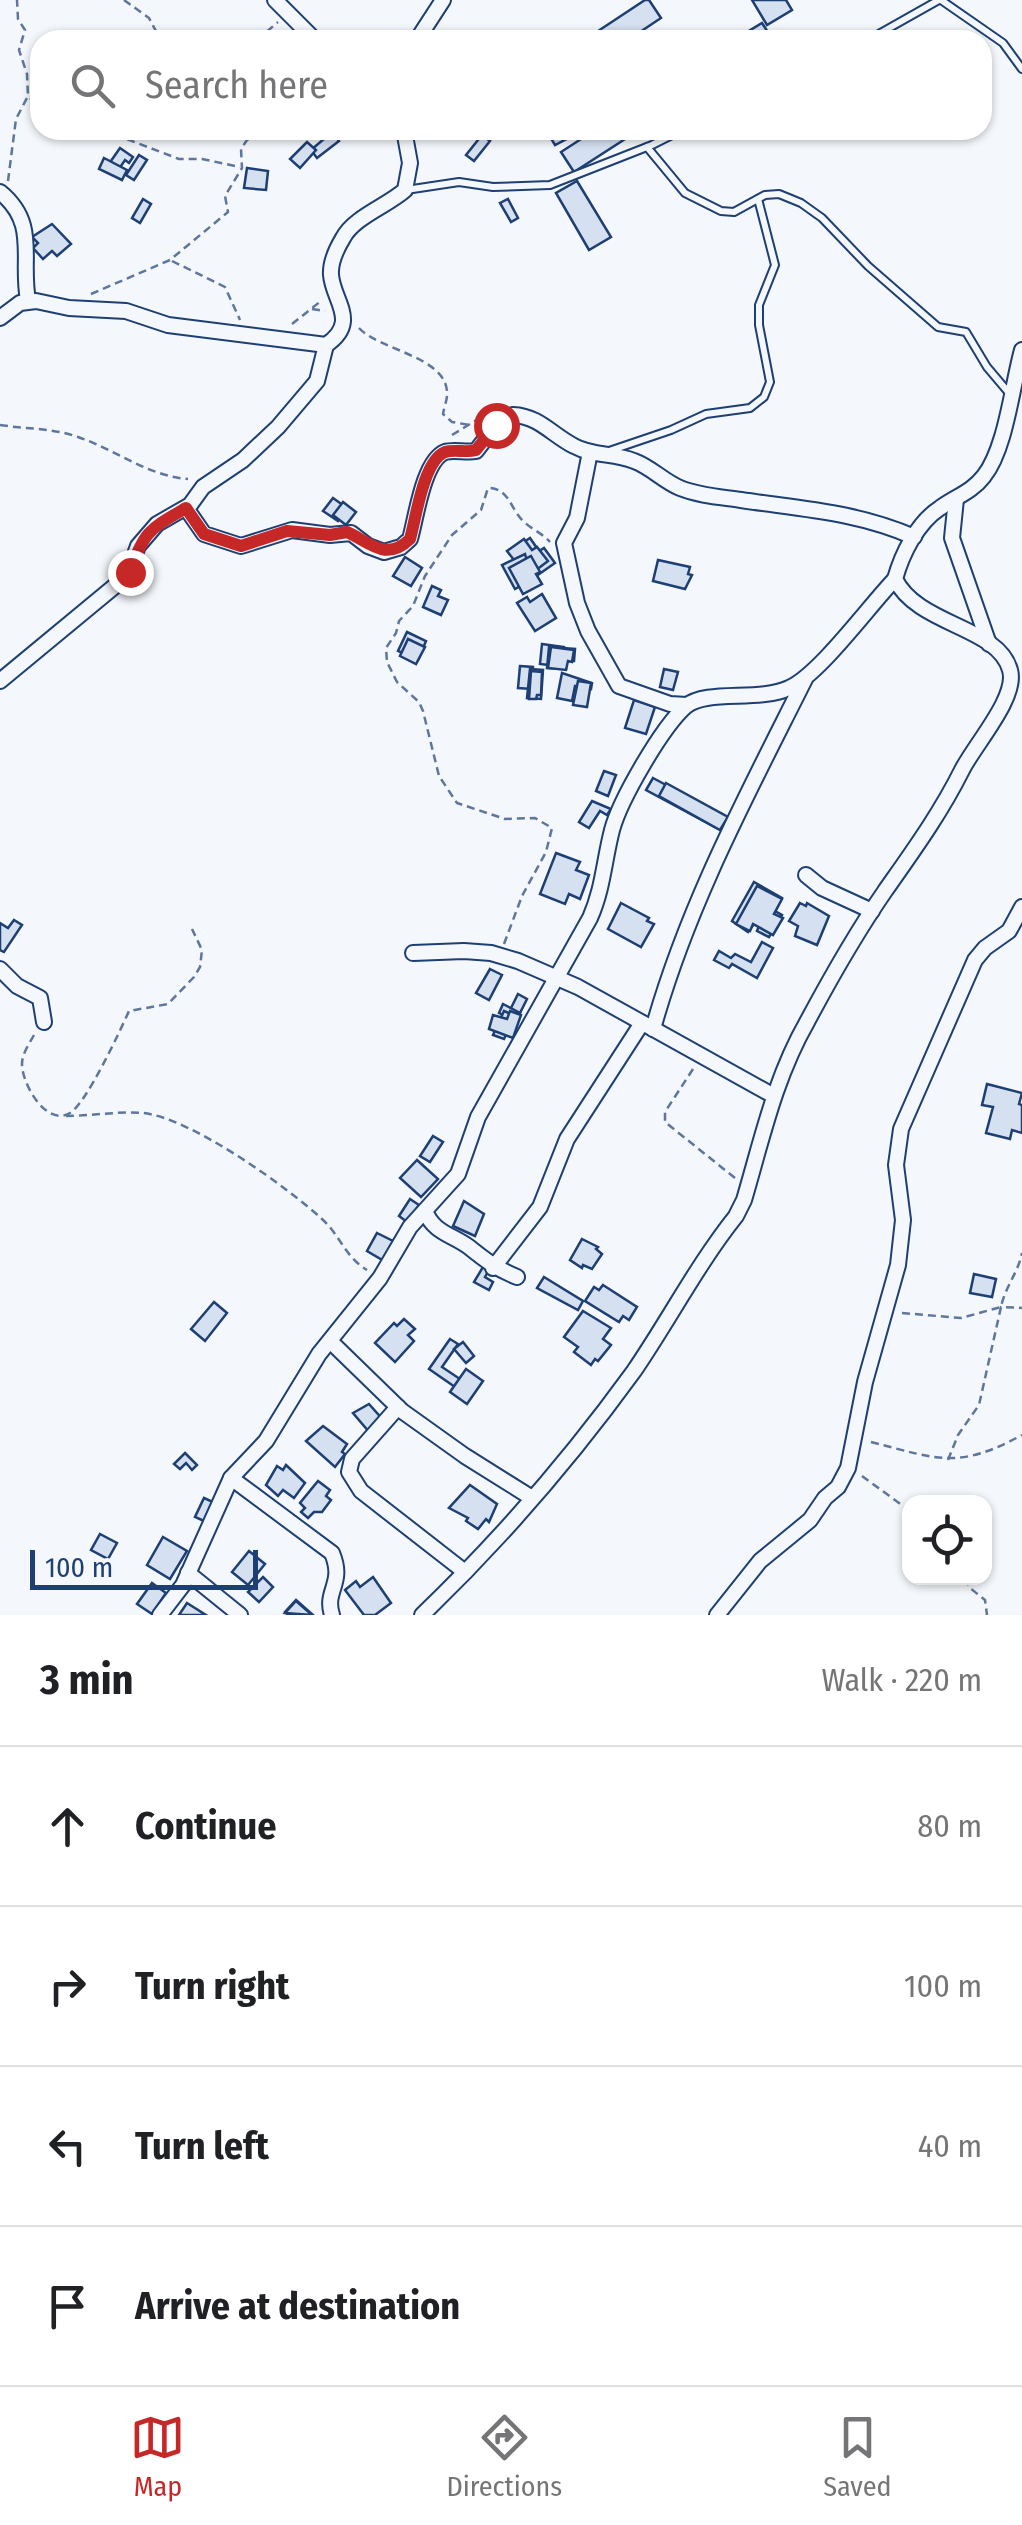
<!DOCTYPE html>
<html lang="en">
<head>
<meta charset="utf-8">
<style>
	:root { --surface:#fff; --page:#f6f6f6; --text:#202124; --muted:#757577; --line:#e0e0e0; --accent:#c62828 }
	body { margin:0; font-family:"Fira Sans Condensed",sans-serif; background:var(--page); color:var(--text) }
	.controls { position:absolute; right:30px; bottom:30px; display:grid; overflow:hidden; border-radius:20px; box-shadow:0 2px 8px #0004 }
	.controls button { width:90px; height:90px; display:grid; place-items:center; padding:0; border:0; border-bottom:2px solid var(--line); background:var(--surface); color:var(--text); font:50px sans-serif }
	.scale { position:absolute; left:30px; bottom:25px; width:228px; box-sizing:border-box; padding-left:10px; border:5px solid #1d3f73; border-top:0; font-size:28px; line-height:35px; white-space:nowrap; color:#1d3f73; -webkit-text-stroke:8px #f4f7fb; paint-order:stroke }
	.stop { position:absolute; width:30px; height:30px; margin:-22px; border:8px solid #c62828; border-radius:50%; background:#fff }
	.stop.end { background:#c62828; border-color:#fff; box-shadow:0 2px 10px #0008 }
	.list { margin:0; padding:0; list-style:none }
	h2 { display:flex; justify-content:space-between; align-items:center; height:130px; margin:0; padding:0 40px; font-size:42px }
	h2 small { font-size:32px; font-weight:400; color:var(--muted) }
	.list li { display:grid; grid-template-columns:65px 1fr auto; gap:30px; align-items:center; box-sizing:border-box; height:160px; padding:0 40px; border-top:2px solid var(--line) }
	.list b { display:block; font-size:38px; white-space:nowrap }
	.list em { font-size:32px; font-style:normal; color:var(--muted) }
	.icon { flex:none; width:55px; height:55px; fill:none; stroke:currentColor; stroke-width:2; stroke-linecap:round; stroke-linejoin:round }
	.map { position:relative; flex:none; width:1022px; height:1615px; overflow:hidden }
	.search { position:absolute; background:var(--surface); box-shadow:0 2px 8px #0004; left:30px; right:30px; top:30px; height:110px; display:flex; align-items:center; gap:25px; box-sizing:border-box; padding:0 35px; border-radius:30px; color:var(--muted); font-size:38px }
	.sheet { height:770px; background:var(--surface) }
	nav { display:flex; justify-content:space-around; align-items:center; box-sizing:border-box; height:140px; border-top:2px solid var(--line); background:var(--surface); font-size:28px; color:var(--muted) }
	nav a { display:grid; justify-items:center; gap:5px }
	nav .on { color:var(--accent) }
	.map>svg:first-child { display:block }
	.building { fill:#d5e0f0; stroke:#1d3f73; stroke-width:2.5 }
	.lines { fill:none; stroke-linecap:round; stroke-linejoin:round }
	.lane-casing { stroke:#1d3f73; stroke-width:10 }
	.street-casing { stroke:#1d3f73; stroke-width:18 }
	.path { stroke:#5e769c; stroke-width:2.5; stroke-dasharray:8 5; stroke-linecap:butt }
	.lane { stroke:#f4f7fb; stroke-width:6 }
	.street { stroke:#f4f7fb; stroke-width:14 }
	.route { stroke:#c62828; stroke-width:12 }
</style>
</head>
<body>
<div class="map">
<svg width="1022" height="1615" viewBox="0 0 1022 1615">
	<rect width="100%" height="100%" fill="#f4f7fb"/>
	<g class="building">
		<polygon points="645,0 649,0 661,18 628,40 591,40 589,37"/>
		<polygon points="752,0 786,0 792,10 767,25"/>
		<polygon points="762,23 773,40 734,40"/>
		<polygon points="546,130 579,130 580,132 555,145"/>
		<polygon points="595,130 639,130 574,172 561,152"/>
		<polygon points="332,132 339,141 317,158 311,150"/>
		<polygon points="482,135 490,141 474,161 466,155"/>
		<polygon points="307,142 316,150 300,168 290,159"/>
		<polygon points="120,148 133,157 129,163 125,160 115,175 106,168"/>
		<polygon points="139,155 147,160 134,180 126,175"/>
		<polygon points="104,158 127,170 122,180 99,169"/>
		<polygon points="247,168 268,171 266,190 244,188"/>
		<polygon points="577,181 611,237 589,250 556,193"/>
		<polygon points="143,199 151,204 140,223 132,218"/>
		<polygon points="508,199 518,218 511,222 500,203"/>
		<polygon points="52,224 71,244 57,256 52,251 43,259 33,248 38,243 32,237"/>
		<polygon points="333,498 347,508 338,521 323,511"/>
		<polygon points="343,502 356,512 346,525 333,515"/>
		<polygon points="530,538 539,551 544,548 555,563 532,579 512,550"/>
		<polygon points="524,539 532,550 537,547 548,561 527,577 507,551"/>
		<polygon points="525,554 532,579 515,589 502,565"/>
		<polygon points="531,556 540,572 536,574 542,584 523,594 509,568"/>
		<polygon points="405,557 422,568 411,586 393,576"/>
		<polygon points="658,560 690,567 688,574 692,575 685,589 653,581"/>
		<polygon points="432,586 441,590 438,596 448,600 441,615 423,607"/>
		<polygon points="542,594 556,618 535,631 517,603 527,597 530,602"/>
		<polygon points="407,632 426,641 418,660 398,651"/>
		<polygon points="408,639 425,647 416,664 400,656"/>
		<polygon points="542,644 564,647 563,656 558,656 557,666 540,664"/>
		<polygon points="549,647 575,649 574,661 566,661 566,669 547,668"/>
		<polygon points="551,647 574,650 572,662 568,661 566,670 548,668"/>
		<polygon points="520,666 533,667 532,689 518,688"/>
		<polygon points="530,669 543,670 541,699 527,698"/>
		<polygon points="664,669 678,672 673,690 660,687"/>
		<polygon points="531,671 542,672 541,695 537,695 536,699 529,699"/>
		<polygon points="562,673 592,683 591,689 575,686 572,701 557,698"/>
		<polygon points="578,681 591,683 587,707 573,705"/>
		<polygon points="634,700 655,707 646,734 625,728"/>
		<polygon points="604,771 616,775 608,796 596,791"/>
		<polygon points="653,778 722,815 715,827 646,790"/>
		<polygon points="666,783 728,817 720,830 659,796"/>
		<polygon points="592,801 611,809 607,815 600,811 589,828 579,822"/>
		<polygon points="556,853 580,862 576,870 589,875 580,899 569,894 565,904 540,894"/>
		<polygon points="754,882 782,898 775,911 782,915 769,937 757,931 759,926 754,924 748,932 732,921"/>
		<polygon points="757,886 782,899 774,914 783,918 773,935 753,924 750,931 736,924"/>
		<polygon points="621,903 649,918 647,921 654,924 641,947 608,929"/>
		<polygon points="800,903 806,906 807,903 829,916 817,945 795,936 798,926 789,921"/>
		<polygon points="14,920 22,925 4,952 0,950 0,923 8,928"/>
		<polygon points="762,942 773,948 757,978 732,964 729,968 714,960 719,951 731,958 735,954 751,962"/>
		<polygon points="490,969 502,975 489,1000 476,993"/>
		<polygon points="518,994 527,999 516,1021 507,1016"/>
		<polygon points="503,1004 520,1013 515,1021 499,1013"/>
		<polygon points="504,1011 515,1016 504,1039 493,1035"/>
		<polygon points="510,1011 521,1015 513,1038 489,1029 493,1015 507,1019"/>
		<polygon points="987,1084 1022,1093 1019,1104 1022,1105 1022,1133 1012,1130 1010,1139 986,1133 993,1107 982,1105"/>
		<polygon points="433,1136 443,1142 430,1162 420,1156"/>
		<polygon points="417,1160 438,1179 421,1197 400,1178"/>
		<polygon points="410,1199 419,1205 407,1222 399,1216"/>
		<polygon points="464,1201 484,1214 475,1236 453,1226"/>
		<polygon points="377,1233 395,1242 384,1261 367,1251"/>
		<polygon points="582,1239 598,1247 596,1249 602,1254 592,1269 583,1265 582,1268 570,1260"/>
		<polygon points="483,1267 489,1270 485,1277 493,1282 489,1290 474,1282"/>
		<polygon points="974,1274 996,1279 992,1297 970,1293"/>
		<polygon points="544,1277 583,1301 578,1310 537,1288"/>
		<polygon points="603,1285 637,1307 629,1320 623,1316 619,1322 585,1301 594,1287 599,1290"/>
		<polygon points="214,1302 227,1313 205,1341 191,1329"/>
		<polygon points="583,1311 611,1328 603,1339 611,1345 598,1361 595,1359 591,1365 574,1352 578,1347 564,1337"/>
		<polygon points="404,1319 415,1329 408,1335 414,1341 395,1362 375,1343 394,1323 397,1326"/>
		<polygon points="450,1339 458,1344 442,1367 460,1379 455,1387 429,1369"/>
		<polygon points="463,1342 474,1356 466,1363 454,1349"/>
		<polygon points="466,1369 483,1381 467,1404 450,1392"/>
		<polygon points="369,1404 384,1421 370,1433 353,1413"/>
		<polygon points="323,1426 347,1444 342,1452 345,1454 335,1467 306,1441"/>
		<polygon points="185,1453 197,1465 192,1470 186,1463 180,1469 174,1464"/>
		<polygon points="286,1465 305,1483 294,1498 283,1490 278,1496 266,1485 277,1466 283,1470"/>
		<polygon points="318,1481 330,1490 326,1496 331,1500 322,1512 314,1512 308,1518 301,1512 305,1508 300,1503"/>
		<polygon points="470,1485 497,1504 489,1522 486,1519 478,1529 466,1521 468,1518 449,1508"/>
		<polygon points="204,1498 213,1502 204,1521 195,1517"/>
		<polygon points="100,1534 117,1543 108,1559 91,1550"/>
		<polygon points="163,1537 187,1551 170,1579 147,1565"/>
		<polygon points="249,1551 265,1564 248,1585 232,1572"/>
		<polygon points="263,1577 273,1587 259,1602 248,1592"/>
		<polygon points="373,1577 391,1603 375,1615 364,1615 345,1590 356,1581 360,1587"/>
		<polygon points="152,1583 166,1593 152,1614 137,1604"/>
		<polygon points="296,1600 313,1615 288,1615 285,1612"/>
		<polygon points="296,1601 312,1615 285,1613"/>
		<polygon points="187,1603 206,1615 179,1615"/>
	</g>
	<g class="lines">
		<g class="lane-casing">
			<g id="lane">
				<polyline points="941,0 1003,43 1022,69"/>
				<polyline points="868,40 939,0"/>
				<polyline points="647,147 685,193 721,211 734,212 765,195 779,194 801,203 822,218 868,266 938,327 966,332 987,367 1009,393"/>
				<polyline points="406,190 459,182 493,187 550,185 652,145 682,130"/>
				<polyline points="609,451 671,430 706,414 750,408 764,397 770,382 759,325 759,305 775,265 758,199"/>
			</g>
		</g>
		<g class="street-casing">
			<g id="street">
				<polyline points="275,0 315,40"/>
				<polyline points="417,40 443,0"/>
				<path d="M0 192C39 224 20 258 28 300"/>
				<path d="M0 318 20 303 36 301 69 308 126 311 168 325 326 345C360 322 333 301 331 275 330 262 337 248 343 238 354 217 387 206 405 190L410 163 404 130"/>
				<polyline points="590,452 577,518 564,543 577,603 588,631 619,686 670,704 687,705"/>
				<polyline points="956,499 952,538 989,644"/>
				<path d="M186 508 204 534 241 546 292 530 330 535 351 533 368 546 384 552 401 547 410 539C416 519 423 461 445 452 454 449 466 453 476 451L496 425 513 415C539 416 552 435 574 446 592 456 614 453 634 461 651 467 663 481 680 488 700 496 721 497 741 500 802 509 857 512 914 537"/>
				<polyline points="0,681 127,576 138,546 157,524 190,505 203,487 243,460 278,427 317,381 326,345"/>
				<polyline points="806,875 822,888 872,911"/>
				<polyline points="413,953 464,951 491,953 518,961 578,987 774,1096"/>
				<polyline points="0,969 17,986 40,998 44,1022"/>
				<path d="M653 1029C687 906 748 793 805 679"/>
				<path d="M425 1211C434 1233 451 1234 469 1247 485 1260 497 1269 517 1277"/>
				<polyline points="493,1268 540,1207 567,1139 642,1023"/>
				<polyline points="330,1341 402,1411 465,1456 532,1498"/>
				<polyline points="398,1407 352,1459 349,1472 361,1491 465,1572"/>
				<path d="M231 1478 332 1553C345 1584 324 1590 332 1615"/>
				<polyline points="188,1573 240,1615"/>
				<path d="M160 1615 183 1585 231 1478 266 1441 319 1354 380 1278 410 1227 458 1174 478 1117 590 918C603 889 604 861 612 830 620 800 662 727 686 706 707 689 759 702 789 688 819 675 869 606 895 579"/>
				<path d="M422 1615C499 1541 571 1458 634 1371 669 1320 697 1265 736 1216L744 1200C762 1139 775 1078 807 1022 831 977 856 933 885 891 913 851 940 814 962 770 975 744 1018 697 1010 670 998 626 918 626 895 579 902 554 917 523 940 508 955 497 972 492 984 476 1006 448 1012 386 1022 350"/>
				<polyline points="717,1615 760,1561 810,1520 825,1498 838,1487 848,1468 865,1382 898,1265 903,1220 896,1165 901,1129 975,960 985,948 1009,931 1022,907"/>
			</g>
		</g>
		<g class="path">
			<polyline points="124,0 149,18 158,35 179,40"/>
			<polyline points="257,40 278,22"/>
			<polyline points="30,98 40,107"/>
			<polyline points="103,130 179,159 202,159 240,167"/>
			<polyline points="8,181 16,119 28,96 27,74 19,50 25,30 18,19 17,0"/>
			<polyline points="172,261 225,287 240,320"/>
			<polyline points="91,294 170,260 228,212 225,196 242,168 241,149 247,140 254,136 295,137 322,130"/>
			<polyline points="312,309 325,311"/>
			<polyline points="292,324 321,301"/>
			<path d="M359 328C379 350 444 356 447 391 448 398 444 407 443 414L452 422 470 425"/>
			<path d="M0 425C26 429 53 428 78 437 116 450 148 476 188 479"/>
			<polyline points="452,435 483,416"/>
			<path d="M504 944 522 896 546 852 552 828 535 818 505 819 457 803 439 776 423 711 419 702 397 682 387 662 386 648 396 633 399 621 413 606 425 576 452 535 481 510 488 488C509 488 510 508 523 521 531 529 542 533 550 542"/>
			<path d="M34 1035C29 1044 22 1054 22 1064 22 1084 46 1127 70 1113 86 1104 120 1031 129 1011L168 1004 194 977 200 967 202 950 192 929"/>
			<polyline points="693,1069 665,1112 665,1122 735,1178"/>
			<path d="M66 1116C91 1116 118 1111 143 1113 191 1118 286 1186 322 1219 340 1235 345 1257 367 1270"/>
			<path d="M902 1313 961 1318 1001 1307C1005 1287 1018 1273 1022 1253"/>
			<path d="M871 1442C938 1459 958 1470 1022 1435"/>
			<polyline points="948,1460 958,1435 979,1405 1001,1307 1022,1308"/>
			<polyline points="862,1476 910,1511"/>
			<polyline points="965,1578 970,1588 985,1600 987,1615"/>
		</g>
		<use href="#lane" class="lane"/>
		<use href="#street" class="street"/>
	</g>
	<g class="lines">
		<path class="route" d="M130 572C144 531 150 529 186 508L204 534 241 546 287 531 330 535 347 532C371 543 386 562 410 539 416 519 423 461 445 452 454 449 466 453 476 450L496 425"/>
	</g>
</svg>
<div class="controls">
<button><svg class="icon" aria-label="locate" viewBox="0 0 24 24"><circle cx="12" cy="12" r="6"/><path d="M12 2v4M12 18v4M2 12h4M18 12h4"/></svg></button>
</div>
<div class="scale">100 m</div>
<div class="stop" style="left:496px;top:425px"></div>
<div class="stop end" style="left:130px;top:572px"></div>
<div class="search"><svg class="icon" aria-label="search" viewBox="0 0 24 24"><circle cx="10" cy="10" r="6"/><path d="M15 15l6 6"/></svg>Search here</div>
</div>
<section class="sheet">
<h2>3 min<small>Walk · 220 m</small></h2>
<ul class="list">
<li><svg class="icon" aria-label="ahead" viewBox="0 0 24 24"><path d="M12 20V5M6 11l6-6 6 6"/></svg><div><b>Continue</b></div><em>80 m</em></li>
<li><svg class="icon" aria-label="right" viewBox="0 0 24 24"><path d="M7 20v-9h11M14 6l5 5-5 5"/></svg><div><b>Turn right</b></div><em>100 m</em></li>
<li><svg class="icon" aria-label="left" viewBox="0 0 24 24"><path d="M17 20v-9H6M10 6l-5 5 5 5"/></svg><div><b>Turn left</b></div><em>40 m</em></li>
<li><svg class="icon" aria-label="arrive" viewBox="0 0 24 24"><path d="M6 21V4h12l-3 4 3 4H6"/></svg><div><b>Arrive at destination</b></div></li>
</ul>
</section>
<nav>
<a class="on"><svg class="icon" aria-label="map" viewBox="0 0 24 24"><path d="M3 6l6-2 6 2 6-2v14l-6 2-6-2-6 2zM9 4v14M15 6v14"/></svg>Map</a>
<a><svg class="icon" aria-label="directions" viewBox="0 0 24 24"><path d="M12 3l9 9-9 9-9-9zM9 14v-3h6M13 9l2 2-2 2"/></svg>Directions</a>
<a><svg class="icon" aria-label="saved" viewBox="0 0 24 24"><path d="M7 4h10v16l-5-4-5 4z"/></svg>Saved</a>
</nav>
</body>
</html>
